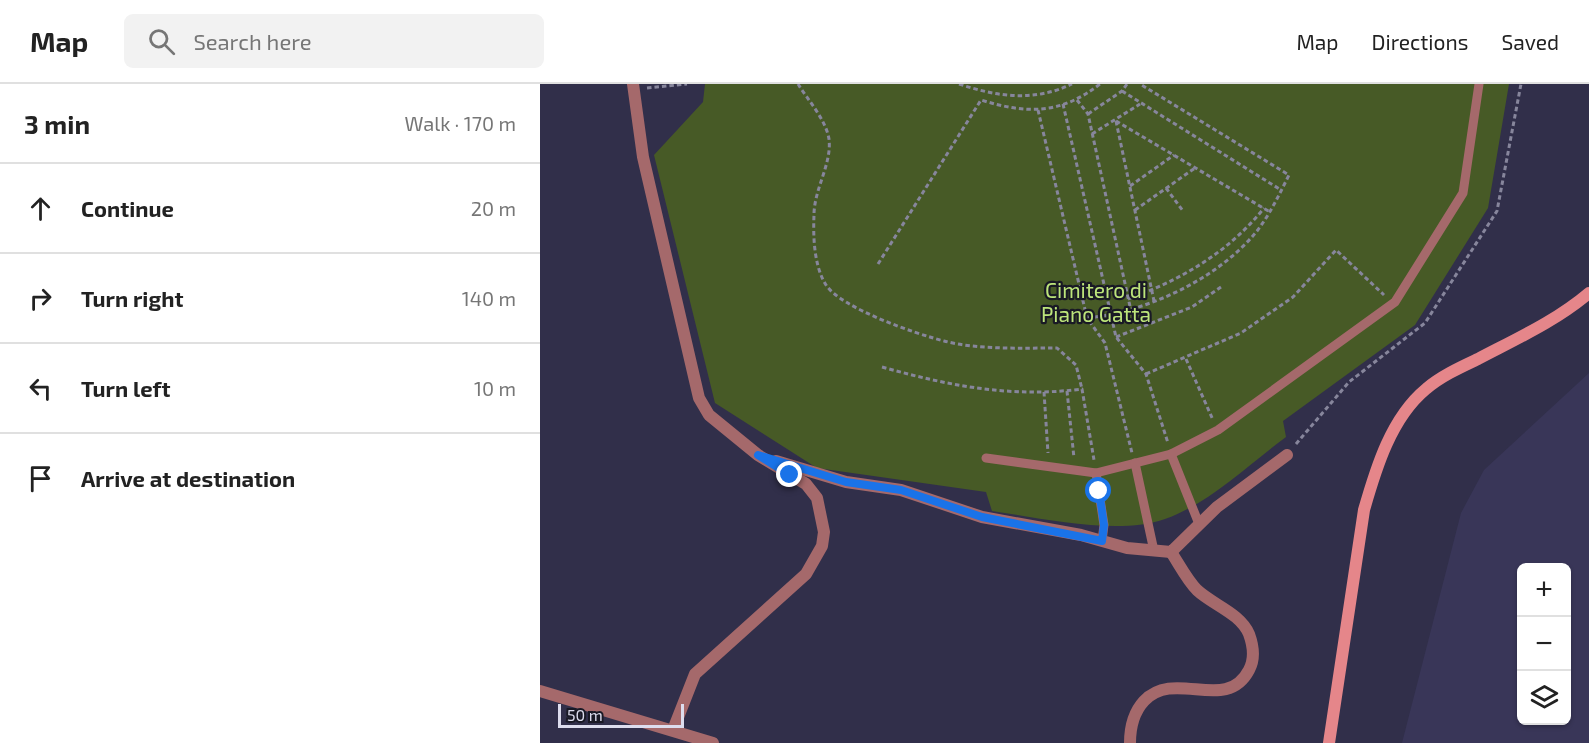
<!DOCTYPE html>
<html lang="en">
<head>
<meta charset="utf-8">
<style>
	:root { --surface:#fff; --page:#f2f2f2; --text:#222; --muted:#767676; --line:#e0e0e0 }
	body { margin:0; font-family:"Exo 2",sans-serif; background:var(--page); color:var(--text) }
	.controls { position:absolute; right:18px; bottom:18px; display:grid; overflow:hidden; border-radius:9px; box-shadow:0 2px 4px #0004 }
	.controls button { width:54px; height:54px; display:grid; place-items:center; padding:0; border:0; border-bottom:2px solid var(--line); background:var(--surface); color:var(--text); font:30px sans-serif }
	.scale { position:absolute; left:18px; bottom:15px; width:126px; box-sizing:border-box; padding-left:6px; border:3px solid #dde; border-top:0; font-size:16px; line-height:21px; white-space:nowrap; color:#dde; -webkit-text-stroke:4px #191925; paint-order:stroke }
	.stop { position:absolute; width:18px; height:18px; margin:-14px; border:4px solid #1a73e8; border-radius:50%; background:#fff }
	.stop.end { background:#1a73e8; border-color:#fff; box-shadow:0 2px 6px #0008 }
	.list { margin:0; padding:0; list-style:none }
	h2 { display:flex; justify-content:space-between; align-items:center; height:78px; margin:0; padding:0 24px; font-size:26px }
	h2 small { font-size:20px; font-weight:400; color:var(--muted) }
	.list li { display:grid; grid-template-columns:39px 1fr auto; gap:18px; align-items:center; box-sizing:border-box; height:90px; padding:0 24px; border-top:2px solid var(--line) }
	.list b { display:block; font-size:22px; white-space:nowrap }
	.list em { font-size:20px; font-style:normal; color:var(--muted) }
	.icon { flex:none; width:33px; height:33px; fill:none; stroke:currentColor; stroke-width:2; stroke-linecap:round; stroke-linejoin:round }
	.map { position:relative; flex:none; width:1049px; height:659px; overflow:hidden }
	header { display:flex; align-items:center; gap:36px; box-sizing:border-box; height:84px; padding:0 30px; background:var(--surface); border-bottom:2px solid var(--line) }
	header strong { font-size:28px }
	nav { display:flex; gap:33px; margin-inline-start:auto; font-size:21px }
	.search { width:420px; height:54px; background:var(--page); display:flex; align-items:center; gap:15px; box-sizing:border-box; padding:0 21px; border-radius:9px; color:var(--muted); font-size:22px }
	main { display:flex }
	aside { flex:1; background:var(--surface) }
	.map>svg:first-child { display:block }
	.built { fill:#393658; fill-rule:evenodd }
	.green { fill:#475a26 }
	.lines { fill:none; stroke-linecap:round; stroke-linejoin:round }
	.path { stroke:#87869c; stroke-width:3; stroke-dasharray:4.5 3; stroke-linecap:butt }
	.service { stroke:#a5696b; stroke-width:9 }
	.minor { stroke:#a5696b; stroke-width:12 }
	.tertiary { stroke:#a5696b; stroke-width:12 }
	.secondary { stroke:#e5868a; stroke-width:12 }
	.route { stroke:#1a73e8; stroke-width:8 }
	.labels { text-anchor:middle; stroke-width:4.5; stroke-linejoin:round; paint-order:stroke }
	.park-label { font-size:21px; fill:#bde57b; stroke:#191925 }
</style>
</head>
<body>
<header>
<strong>Map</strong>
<div class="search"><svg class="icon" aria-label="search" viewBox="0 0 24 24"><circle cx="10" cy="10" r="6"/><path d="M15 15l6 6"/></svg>Search here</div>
<nav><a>Map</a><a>Directions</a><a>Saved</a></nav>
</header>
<main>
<aside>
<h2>3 min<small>Walk · 170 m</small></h2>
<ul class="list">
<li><svg class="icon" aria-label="ahead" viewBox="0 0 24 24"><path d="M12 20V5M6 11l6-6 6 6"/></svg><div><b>Continue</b></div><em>20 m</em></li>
<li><svg class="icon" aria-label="right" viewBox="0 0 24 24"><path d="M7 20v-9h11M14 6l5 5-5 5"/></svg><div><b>Turn right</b></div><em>140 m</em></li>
<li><svg class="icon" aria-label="left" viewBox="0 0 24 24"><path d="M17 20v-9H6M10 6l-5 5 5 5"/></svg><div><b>Turn left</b></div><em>10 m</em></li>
<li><svg class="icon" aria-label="arrive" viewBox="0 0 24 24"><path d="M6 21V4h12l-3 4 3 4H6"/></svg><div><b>Arrive at destination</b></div></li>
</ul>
</aside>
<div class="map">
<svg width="1049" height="659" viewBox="0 0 1049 659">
	<rect width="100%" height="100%" fill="#312f4a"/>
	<path class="built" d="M1049 289V659H862L921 429 944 386ZM981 484H1026V636H981Z"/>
	<path class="green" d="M165 0H969L948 124 875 241 743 337 746 353C708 381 670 419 625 435 578 452 501 434 452 427L446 408 277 384 175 319 114 71 163 18Z"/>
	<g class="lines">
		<g class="path">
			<path d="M258 0C268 16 286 36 289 55 292 80 274 105 274 131 273 153 274 182 286 201 301 224 376 250 404 257 438 266 482 264 517 264L536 281 542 305"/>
			<path d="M419 0C458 13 494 18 532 0"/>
			<polyline points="107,4 147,0"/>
			<polyline points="582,7 741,106"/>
			<polyline points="537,16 548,30 591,227"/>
			<polyline points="523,20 576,253 606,290 628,359"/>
			<polyline points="498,26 547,234 565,259 592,369"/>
			<polyline points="548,30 582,7 587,0"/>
			<polyline points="576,37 614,217"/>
			<polyline points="576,37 730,128"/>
			<polyline points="552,50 600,20"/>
			<polyline points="590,102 634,71"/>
			<polyline points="626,104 643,127"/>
			<polyline points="595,126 655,84"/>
			<path d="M338 180 441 16C486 30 520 31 560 0"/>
			<path d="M588 215C641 196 689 168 724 124"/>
			<path d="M547 234C607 228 678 195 717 147 730 130 739 111 749 91L600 0"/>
			<polyline points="576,253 652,223 681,203"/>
			<polyline points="646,275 673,336"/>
			<path d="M342 283C410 302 471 314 542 305L554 376"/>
			<polyline points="606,290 701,249 753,213 796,166 844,211"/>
			<polyline points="527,307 534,374"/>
			<polyline points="504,308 508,369"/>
			<polyline points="756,360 809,298 885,239 957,127 981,0"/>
		</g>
		<g class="service">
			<polyline points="631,370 659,440"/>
			<polyline points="446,374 556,389 631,370 678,346 855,218 923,109 939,0"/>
			<polyline points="595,379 614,467"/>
			<polyline points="556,389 564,441 562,457"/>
		</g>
		<g class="minor">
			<polyline points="93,0 103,73 159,314 169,331 218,371 266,400 277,414 284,448 282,462 266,490 155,590 133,646"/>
			<polyline points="236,377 306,398 361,406 442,433 541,451 587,464 631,468 677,423 747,371"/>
			<path d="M590 659C590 643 593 629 604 617 635 584 686 630 709 586 715 575 713 561 709 550 700 529 673 521 657 506 647 496 639 480 631 468"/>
		</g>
		<polyline class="tertiary" points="0,607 173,659"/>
		<path class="secondary" d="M789 659 824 426C836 384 851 334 886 305 901 292 921 283 938 275 976 255 1016 237 1049 209"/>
	</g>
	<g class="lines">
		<polyline class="route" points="250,391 218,371 306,398 361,406 442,433 562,457 564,441 559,407"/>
	</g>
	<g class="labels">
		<g class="park-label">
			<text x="556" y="214">Cimitero di<tspan x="556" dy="24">Piano Gatta</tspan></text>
		</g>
	</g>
</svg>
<div class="controls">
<button>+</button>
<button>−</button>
<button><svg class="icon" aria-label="layers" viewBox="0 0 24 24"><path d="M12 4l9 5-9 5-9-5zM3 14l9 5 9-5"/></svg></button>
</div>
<div class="scale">50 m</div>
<div class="stop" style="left:559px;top:407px"></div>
<div class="stop end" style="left:250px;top:391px"></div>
</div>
</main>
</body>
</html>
